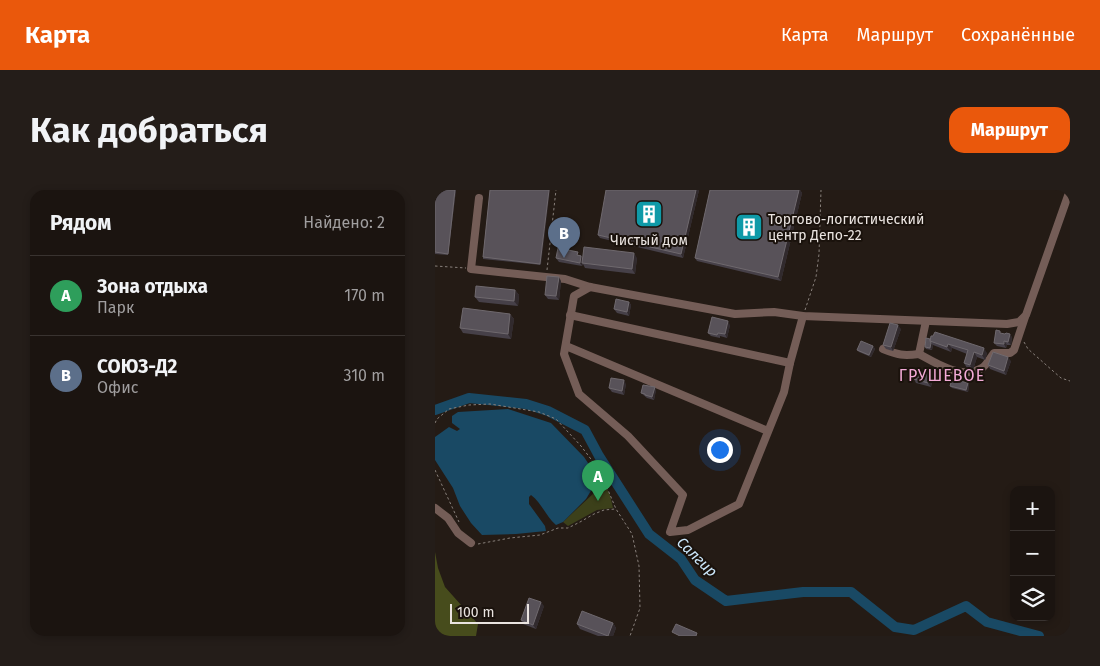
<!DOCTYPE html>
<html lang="ru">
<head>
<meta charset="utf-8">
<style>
	:root { --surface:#1b1410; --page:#241d19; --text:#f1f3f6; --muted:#a09e9f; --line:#393330; --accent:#ea580c }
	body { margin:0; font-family:"Fira Sans",sans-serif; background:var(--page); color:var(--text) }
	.controls { position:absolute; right:15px; bottom:15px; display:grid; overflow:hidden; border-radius:10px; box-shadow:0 2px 8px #0003 }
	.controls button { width:45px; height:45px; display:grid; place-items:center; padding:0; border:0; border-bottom:1px solid var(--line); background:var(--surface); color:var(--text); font:25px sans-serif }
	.scale { position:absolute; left:15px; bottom:12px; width:79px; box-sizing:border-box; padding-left:5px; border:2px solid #eae4e0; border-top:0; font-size:14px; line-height:18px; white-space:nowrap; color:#eae4e0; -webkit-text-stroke:4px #1a120c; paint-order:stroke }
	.you { position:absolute; left:284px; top:259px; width:18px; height:18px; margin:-12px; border:4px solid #fff; border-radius:50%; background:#1a73e8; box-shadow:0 0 0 8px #1a73e833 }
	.badge { display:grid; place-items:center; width:32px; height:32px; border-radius:50%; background:var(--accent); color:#fff; font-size:16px; font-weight:700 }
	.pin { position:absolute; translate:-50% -41px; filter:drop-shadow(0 1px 2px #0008) }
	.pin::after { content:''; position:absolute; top:26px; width:18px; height:15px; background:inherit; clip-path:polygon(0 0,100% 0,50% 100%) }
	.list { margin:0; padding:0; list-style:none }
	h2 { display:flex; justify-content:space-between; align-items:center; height:65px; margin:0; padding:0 20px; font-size:21px }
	h2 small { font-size:16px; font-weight:400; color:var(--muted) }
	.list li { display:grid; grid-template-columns:32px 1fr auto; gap:15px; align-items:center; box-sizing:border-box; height:80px; padding:0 20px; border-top:1px solid var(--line) }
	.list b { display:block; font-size:19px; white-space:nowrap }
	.list p { margin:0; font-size:16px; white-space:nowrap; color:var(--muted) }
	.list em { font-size:16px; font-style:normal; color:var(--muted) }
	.icon { flex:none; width:28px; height:28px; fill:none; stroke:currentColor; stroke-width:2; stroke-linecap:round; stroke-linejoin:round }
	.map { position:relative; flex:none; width:635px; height:446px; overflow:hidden; border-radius:15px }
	header { display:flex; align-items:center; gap:30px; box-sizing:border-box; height:70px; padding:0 25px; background:var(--accent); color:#fff }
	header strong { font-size:24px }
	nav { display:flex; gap:28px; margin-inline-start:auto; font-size:18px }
	.intro { display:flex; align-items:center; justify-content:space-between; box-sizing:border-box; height:120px; padding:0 30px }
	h1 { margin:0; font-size:35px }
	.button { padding:12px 22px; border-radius:15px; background:var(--accent); color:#fff; font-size:18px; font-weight:700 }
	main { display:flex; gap:30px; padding:0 30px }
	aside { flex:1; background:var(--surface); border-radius:15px; box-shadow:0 2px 8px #0003 }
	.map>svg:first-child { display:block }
	.green { fill:#3c401a }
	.forest { fill:#474c1c }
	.water { fill:#194964 }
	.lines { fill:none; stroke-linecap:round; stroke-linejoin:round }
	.river { stroke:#194964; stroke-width:10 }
	.path { stroke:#88807b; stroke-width:1; stroke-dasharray:2.5 2.5; stroke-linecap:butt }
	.minor { stroke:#745d57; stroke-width:8 }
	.wall { fill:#464048 }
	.shaded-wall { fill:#312a2d }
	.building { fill:#585259; stroke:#6f696e }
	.labels { text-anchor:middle; stroke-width:4; stroke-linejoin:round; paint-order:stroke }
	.poi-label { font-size:14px; fill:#eae4e0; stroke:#1a120c; text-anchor:start }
	.water-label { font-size:15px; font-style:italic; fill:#cce8fc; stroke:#1a120c }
	.quarter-label { font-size:16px; letter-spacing:1px; fill:#f3abd7; stroke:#1a120c }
</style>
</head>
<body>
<header>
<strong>Карта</strong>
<nav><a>Карта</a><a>Маршрут</a><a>Сохранённые</a></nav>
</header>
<div class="intro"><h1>Как добраться</h1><a class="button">Маршрут</a></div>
<main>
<aside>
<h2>Рядом<small>Найдено: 2</small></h2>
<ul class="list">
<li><span class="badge" style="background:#2e9e5b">A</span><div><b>Зона отдыха</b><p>Парк</p></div><em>170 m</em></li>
<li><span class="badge" style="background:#5c6f8a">B</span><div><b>СОЮЗ-Д2</b><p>Офис</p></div><em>310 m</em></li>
</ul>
</aside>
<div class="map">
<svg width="635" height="446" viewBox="0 0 635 446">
	<rect width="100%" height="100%" fill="#241b15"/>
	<polygon class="green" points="165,284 175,305 178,318 162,320 133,336 128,332 159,303 160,297"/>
	<polygon class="forest" points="0,362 3,378 10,397 43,434 41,446 0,446"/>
	<path class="water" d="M73 219 116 233 149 267 159 282 160 294 151 309 128 332 121 335C111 327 107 313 96 305L94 307V314L110 336 111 341 81 344 47 345 36 333 25 316 18 298 0 270V247L14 237 22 241 25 239 17 233V226L23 222Z"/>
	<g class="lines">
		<polyline class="river" points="0,220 34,208 91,214 113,221 150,240 164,266 214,344 246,369 260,390 291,411 368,402 416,402 460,437 479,440 531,416 552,432 604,446"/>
		<g class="path">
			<polyline points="0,76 31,78"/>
			<polyline points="112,80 121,0"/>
			<polyline points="370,120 381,87 384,64 386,0"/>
			<polyline points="589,152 593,159 626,188 635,191"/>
			<polyline points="0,233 2,229 14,219 34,215 55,214 104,222 121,229 146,256 165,281 181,319 197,344 204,376 205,418 195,446"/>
			<polyline points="0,280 24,332"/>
			<polyline points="43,354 75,348 105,345 123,338 133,338 145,332 159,324 169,320 180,319"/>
		</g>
		<g class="minor">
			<polyline points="44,8 36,79 130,89 155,97 300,124 339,122 368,126 572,134 584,132 591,125 635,0"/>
			<polyline points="155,97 139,106 129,164 144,204 193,246 248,305 235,342 253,340 304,314 349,202 355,173 368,126"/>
			<polyline points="135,125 355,173"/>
			<path d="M491 131 484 164C502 174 527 190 547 178 552 175 555 168 559 163H575L579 160 590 127"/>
			<polyline points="131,156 333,241"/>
			<path d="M448 159C463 165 468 166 484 164"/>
			<polyline points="0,318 13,328 23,343 36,353"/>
		</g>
	</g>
	<g class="wall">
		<polygon points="0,0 21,0 13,65 0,64"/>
		<polygon points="55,0 106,75 48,69 48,67"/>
		<polygon points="264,0 248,68 165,48 163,45"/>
		<polygon points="275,0 365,0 367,3 346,91 262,71 260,68"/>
		<polygon points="146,65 147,68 202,68 200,84 150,78 148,74 147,76 124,72 121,68"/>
		<polygon points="126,91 124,110 113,109 110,105"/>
		<polygon points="80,100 84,105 83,116 44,112 40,107"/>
		<polygon points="194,112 196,115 194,126 182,123 179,119"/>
		<polygon points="75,124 79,129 76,149 28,143 25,138"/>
		<polygon points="295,135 292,148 285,146 285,148 276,146 273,143"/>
		<polygon points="466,139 458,161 451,159 448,155"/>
		<polygon points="567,144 577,147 576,155 572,155 571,158 562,156 559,153"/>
		<polygon points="491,148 552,163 550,170 542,167 538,180 532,178 529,173 532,164 517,158 516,162 498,155 497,160 491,159 490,157"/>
		<polygon points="438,156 440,159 436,167 424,162 422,160"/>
		<polygon points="576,171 571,185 555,179 553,175"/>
		<polygon points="498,187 496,197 481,193 479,189"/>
		<polygon points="533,193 534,196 533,202 517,198 515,196"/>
		<polygon points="191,194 189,205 177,202 174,198"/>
		<polygon points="221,200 219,210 212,208 206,203"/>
		<polygon points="109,416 101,439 88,434 86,430"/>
		<polygon points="178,433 181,438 178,446 163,446 145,439 142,434"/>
	</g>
	<g class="shaded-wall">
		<polygon points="20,0 21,0 13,65 13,64"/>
		<polygon points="114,0 115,0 106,75 105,74"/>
		<polygon points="261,0 264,0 248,68 246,64"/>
		<polygon points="364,0 365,0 367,3 346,91 343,87"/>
		<polygon points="199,63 202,68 200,84 197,79"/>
		<polygon points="146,66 149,69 147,76 145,73"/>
		<polygon points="124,87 126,91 124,110 121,106"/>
		<polygon points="80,100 84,105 83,116 79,111"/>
		<polygon points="194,112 196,115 194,126 192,122"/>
		<polygon points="75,124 79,129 76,149 73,144"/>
		<polygon points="293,131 295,135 292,148 290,144"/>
		<polygon points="463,135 466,139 458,161 456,157"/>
		<polygon points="575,144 577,147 576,155 573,152"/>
		<polygon points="569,151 572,155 571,158 569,154"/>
		<polygon points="496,153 498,155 497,160 495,158"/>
		<polygon points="513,154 517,158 516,162 512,157"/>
		<polygon points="438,156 440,159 436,167 434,165"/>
		<polygon points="549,158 552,163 550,170 547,165"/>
		<polygon points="539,162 542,167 538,180 535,175"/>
		<polygon points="573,167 576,171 571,185 569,181"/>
		<polygon points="496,183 498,187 496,197 493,193"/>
		<polygon points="189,190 191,194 189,205 187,201"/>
		<polygon points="533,193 534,196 533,202 531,200"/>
		<polygon points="220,197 221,200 219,210 217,207"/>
		<polygon points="106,412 109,416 101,439 98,435"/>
		<polygon points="178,433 181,438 178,446 173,446"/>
	</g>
	<g class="building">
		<polygon points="0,0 20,0 13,64 0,62"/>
		<polygon points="55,0 114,0 105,74 48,67"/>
		<polygon points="171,0 261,0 246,64 163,45"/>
		<polygon points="275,0 364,0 343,87 260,68"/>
		<polygon points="149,57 199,63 197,79 147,73"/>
		<polygon points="123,58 143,62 142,65 146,66 145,73 121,68"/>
		<polygon points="112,86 124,87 121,106 110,105"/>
		<polygon points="41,96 80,100 79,111 40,107"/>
		<polygon points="181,109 194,112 192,122 179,119"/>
		<polygon points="28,118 75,124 73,144 25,138"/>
		<polygon points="277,127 293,131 290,144 283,143 282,145 273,143"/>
		<polygon points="455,133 463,135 456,157 448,155"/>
		<polygon points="561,140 565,141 565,143 570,144 571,143 575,144 573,152 569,151 569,154 559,153"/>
		<polygon points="500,142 549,158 547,165 539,162 535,175 529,173 533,160 513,154 512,157 495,151 496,146 498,146"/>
		<polygon points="491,148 495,149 495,151 496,153 495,158 490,157"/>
		<polygon points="426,151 438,156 434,165 422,160"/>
		<polygon points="558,162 573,167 569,181 553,175"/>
		<polygon points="481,180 496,183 493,193 479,189"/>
		<polygon points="176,188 189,190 187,201 174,198"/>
		<polygon points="517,189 533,193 531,200 515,196"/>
		<polygon points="208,195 220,197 217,207 210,205 210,204 206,203"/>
		<polygon points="94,408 106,412 98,435 86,430"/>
		<polygon points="147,421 178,433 173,446 142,434"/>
		<polygon points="241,434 262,443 261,446 245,446 237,442"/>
	</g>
	<defs>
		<g id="building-square" transform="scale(1.4375)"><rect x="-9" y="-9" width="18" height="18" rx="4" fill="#0f9aa8" stroke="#1a120c"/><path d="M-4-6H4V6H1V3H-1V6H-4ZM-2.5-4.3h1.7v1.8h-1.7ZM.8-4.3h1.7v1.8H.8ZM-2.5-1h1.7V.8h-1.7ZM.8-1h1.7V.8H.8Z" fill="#fff"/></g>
	</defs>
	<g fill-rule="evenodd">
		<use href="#building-square" x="214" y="24"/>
		<use href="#building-square" x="314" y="37"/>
	</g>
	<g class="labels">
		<g class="poi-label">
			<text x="333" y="34">Торгово-логистический<tspan x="333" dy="16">центр Депо-22</tspan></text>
			<text x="214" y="55" text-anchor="middle">Чистый дом</text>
		</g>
		<g class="water-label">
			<text transform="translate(262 367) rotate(44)" y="5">Салгир</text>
		</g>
		<g class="quarter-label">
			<text x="507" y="191">ГРУШЕВОЕ</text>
		</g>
	</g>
</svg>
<div class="controls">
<button>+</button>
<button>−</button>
<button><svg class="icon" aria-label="layers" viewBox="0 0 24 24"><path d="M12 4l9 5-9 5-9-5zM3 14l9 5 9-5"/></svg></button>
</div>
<div class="scale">100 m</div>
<div class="you"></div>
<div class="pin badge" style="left:163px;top:311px;background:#2e9e5b">A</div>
<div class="pin badge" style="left:129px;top:68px;background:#5c6f8a">B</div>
</div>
</main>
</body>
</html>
